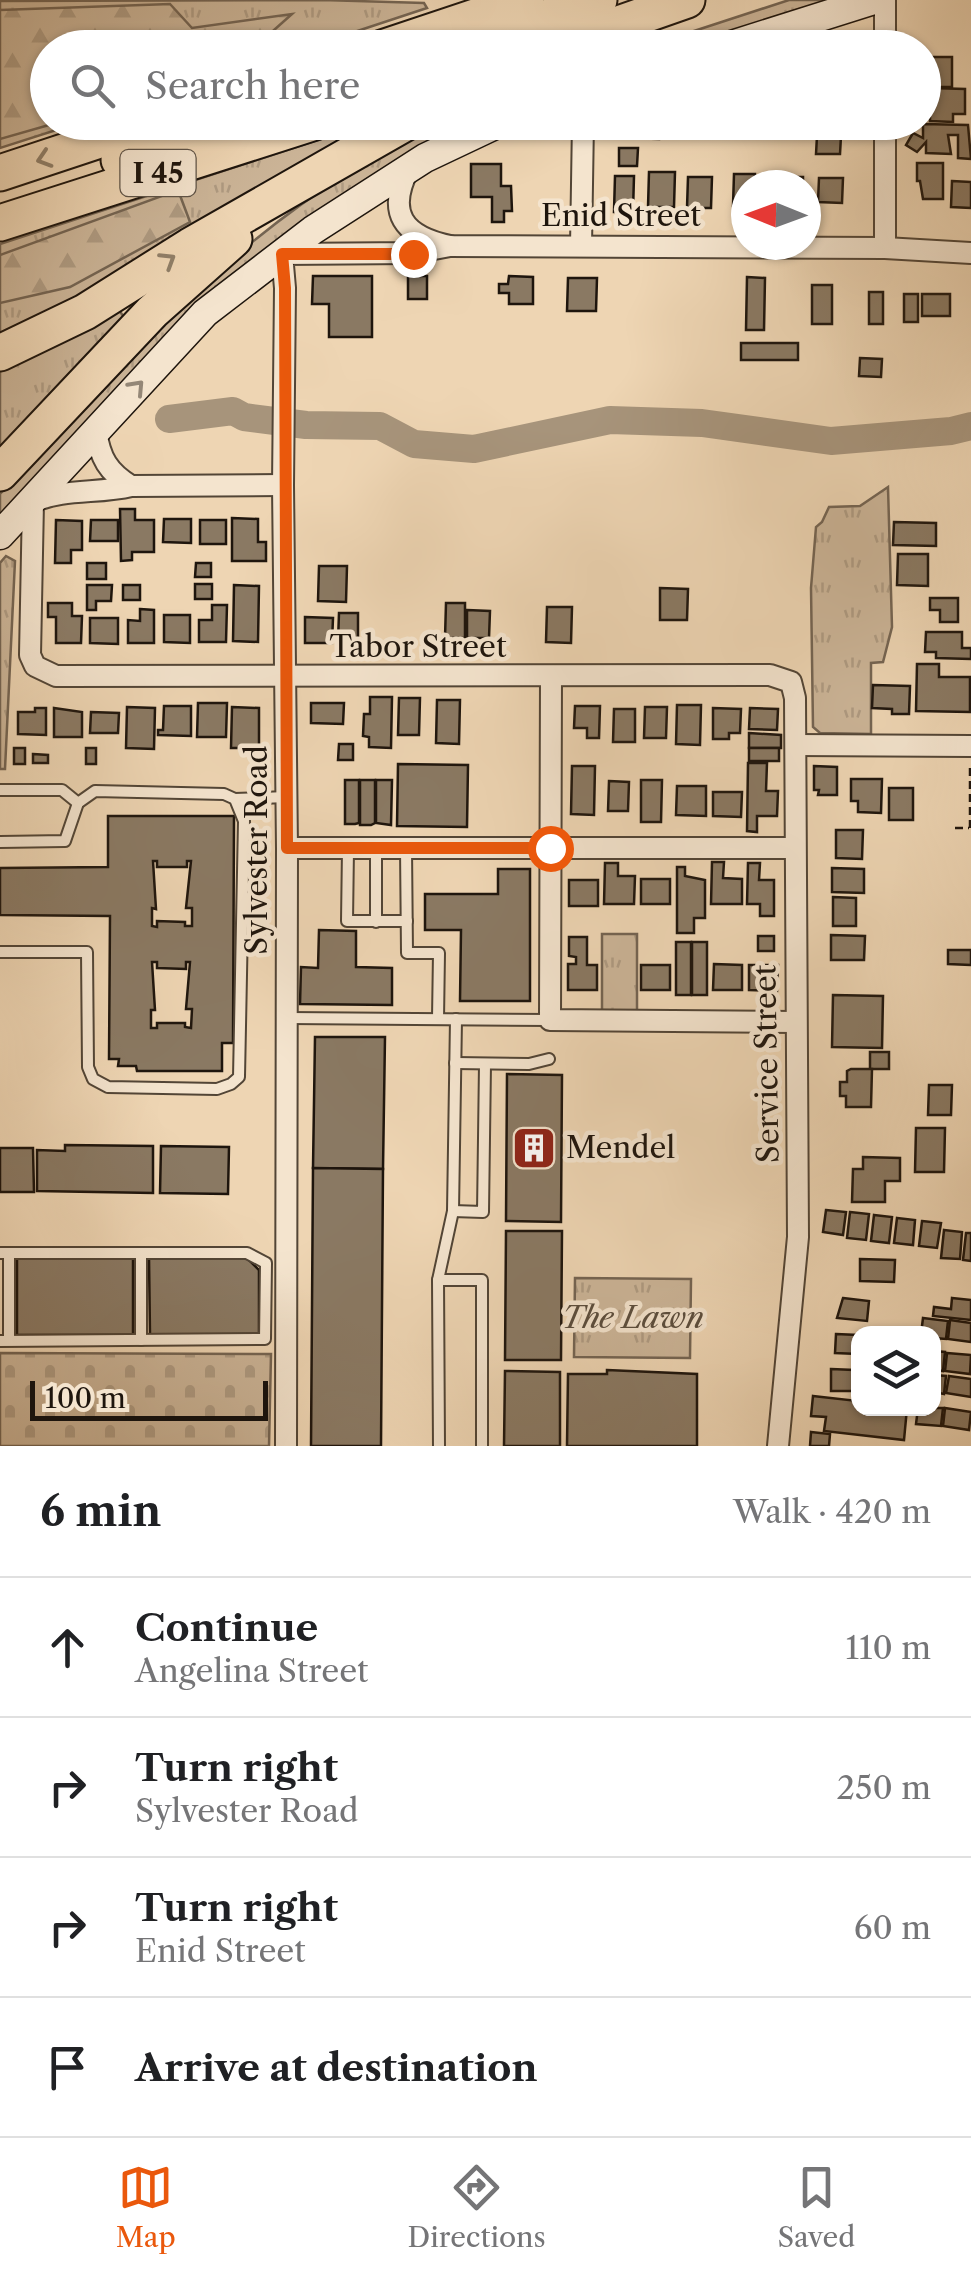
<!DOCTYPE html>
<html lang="en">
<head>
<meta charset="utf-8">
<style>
	:root { --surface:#fff; --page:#f6f6f6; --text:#202124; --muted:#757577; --line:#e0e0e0; --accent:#ea580c }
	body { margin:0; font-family:"Libre Caslon Text",serif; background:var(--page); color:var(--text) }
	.controls { position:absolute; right:30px; bottom:30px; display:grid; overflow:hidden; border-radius:20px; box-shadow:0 2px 8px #0004 }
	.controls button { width:90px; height:90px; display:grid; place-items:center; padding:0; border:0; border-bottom:2px solid var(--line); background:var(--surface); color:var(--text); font:50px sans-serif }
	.compass { position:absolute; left:731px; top:170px; width:90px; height:90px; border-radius:50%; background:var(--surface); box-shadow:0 2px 8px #0004; rotate:271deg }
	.scale { position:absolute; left:30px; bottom:25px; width:238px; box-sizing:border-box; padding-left:10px; border:5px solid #1e150d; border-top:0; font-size:28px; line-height:35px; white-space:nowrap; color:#1e150d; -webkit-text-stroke:8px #f4e4ce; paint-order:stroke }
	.stop { position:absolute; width:30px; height:30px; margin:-22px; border:8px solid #ea580c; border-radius:50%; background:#fff }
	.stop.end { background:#ea580c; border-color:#fff; box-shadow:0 2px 10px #0008 }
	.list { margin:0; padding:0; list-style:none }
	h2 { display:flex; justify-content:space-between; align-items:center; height:130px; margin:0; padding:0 40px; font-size:42px }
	h2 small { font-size:32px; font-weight:400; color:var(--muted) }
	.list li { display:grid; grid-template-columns:65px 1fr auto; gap:30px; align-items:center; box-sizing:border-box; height:140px; padding:0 40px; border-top:2px solid var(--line) }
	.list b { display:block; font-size:38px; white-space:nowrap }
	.list p { margin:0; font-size:32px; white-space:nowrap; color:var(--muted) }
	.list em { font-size:32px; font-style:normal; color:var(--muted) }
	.icon { flex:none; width:55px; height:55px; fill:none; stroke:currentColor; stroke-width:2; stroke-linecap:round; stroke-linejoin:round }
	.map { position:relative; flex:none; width:971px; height:1446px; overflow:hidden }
	.search { position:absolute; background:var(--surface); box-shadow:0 2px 8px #0004; left:30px; right:30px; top:30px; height:110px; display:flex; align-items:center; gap:25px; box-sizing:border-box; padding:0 35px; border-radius:55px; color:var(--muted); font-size:38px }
	.sheet { height:690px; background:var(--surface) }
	nav { display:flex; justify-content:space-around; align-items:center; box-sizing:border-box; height:140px; border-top:2px solid var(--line); background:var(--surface); font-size:28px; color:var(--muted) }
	nav a { display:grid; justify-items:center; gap:5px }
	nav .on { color:var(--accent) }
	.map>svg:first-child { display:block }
	.grass { fill:url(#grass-tufts); stroke:#746452; stroke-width:2.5 }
	.forest { fill:url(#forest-firs); stroke:#746452; stroke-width:2.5 }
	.cemetery { fill:url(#cemetery-stones); stroke:#746452; stroke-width:2.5 }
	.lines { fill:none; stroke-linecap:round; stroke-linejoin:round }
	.river { stroke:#a7947b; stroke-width:28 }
	.building { fill:#8a7963; stroke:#1e150d; stroke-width:2.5; fill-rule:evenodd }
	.lane-casing { stroke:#524536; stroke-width:14 }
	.street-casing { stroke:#524536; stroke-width:24 }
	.secondary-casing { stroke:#1e150d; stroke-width:31 }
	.highway-casing { stroke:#1e150d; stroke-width:39 }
	.path { stroke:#1e150d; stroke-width:2.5; stroke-dasharray:8 5; stroke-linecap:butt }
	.lane { stroke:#f4e4ce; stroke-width:10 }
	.street { stroke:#f4e4ce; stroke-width:20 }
	.secondary { stroke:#f4e4ce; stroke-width:28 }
	.highway { stroke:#eed5b3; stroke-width:35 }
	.oneway { stroke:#907f68 }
	.oneway2 { stroke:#948777 }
	.route { stroke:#ea580c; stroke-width:12 }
	.labels { text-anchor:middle; stroke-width:9; stroke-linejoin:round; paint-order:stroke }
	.shield { fill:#f4e4ce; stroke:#5e5347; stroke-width:2.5 }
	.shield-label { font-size:28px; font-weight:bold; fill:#1e150d }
	.street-label { font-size:30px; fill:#1e150d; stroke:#f4e4ce }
	.poi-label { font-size:30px; fill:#1e150d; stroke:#f4e4ce; text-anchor:start }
	.park-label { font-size:30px; font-style:italic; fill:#5b4d3d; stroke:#f4e4ce }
</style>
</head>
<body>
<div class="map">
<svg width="971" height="1446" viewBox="0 0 971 1446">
	<defs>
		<pattern id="grass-tufts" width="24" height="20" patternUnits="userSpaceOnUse" patternTransform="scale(2.5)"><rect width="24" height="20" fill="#cbb497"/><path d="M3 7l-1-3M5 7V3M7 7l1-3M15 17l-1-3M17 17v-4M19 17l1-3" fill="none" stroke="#ae9a81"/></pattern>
		<pattern id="forest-firs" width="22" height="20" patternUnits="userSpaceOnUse" patternTransform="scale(2.5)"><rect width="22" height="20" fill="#cbb497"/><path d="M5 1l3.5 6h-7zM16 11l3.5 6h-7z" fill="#ae9a81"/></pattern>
		<pattern id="cemetery-stones" width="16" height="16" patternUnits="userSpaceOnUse" patternTransform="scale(2.5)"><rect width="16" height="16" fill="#cbb497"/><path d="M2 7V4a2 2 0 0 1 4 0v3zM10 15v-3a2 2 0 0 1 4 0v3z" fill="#ae9a81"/></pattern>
	</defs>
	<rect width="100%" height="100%" fill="#eed5b3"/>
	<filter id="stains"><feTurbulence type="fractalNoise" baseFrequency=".002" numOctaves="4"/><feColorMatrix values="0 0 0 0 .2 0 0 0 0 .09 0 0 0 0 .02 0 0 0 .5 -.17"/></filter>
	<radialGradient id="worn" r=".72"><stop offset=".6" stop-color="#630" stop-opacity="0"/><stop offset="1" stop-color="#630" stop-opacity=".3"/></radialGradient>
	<g class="grass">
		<polygon points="322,0 424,3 427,8 309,47 48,48 48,122 78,123 0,148 0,1"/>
		<polygon points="789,0 845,0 688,47 642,48"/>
		<polygon points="370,123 386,123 89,291 0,336 0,244"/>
		<path d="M442 123H479C393 168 315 209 239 271L0 518V494C130 353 263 201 442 123Z"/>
		<polygon points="116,306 126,320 0,453 0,364"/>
		<polygon points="888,487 892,627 883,662 871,663 871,734 820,733 813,727 811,588 816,527 822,522 829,507 860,506"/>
		<polygon points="6,556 15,561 5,769 0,769 0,563"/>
		<rect x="602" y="934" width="35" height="77"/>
		<polygon points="575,1278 691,1279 690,1358 574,1357"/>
	</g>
	<g class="forest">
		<polygon points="170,4 192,28 292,14 255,47 48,48 48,122 56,123 0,139 0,10"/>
		<polygon points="178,190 190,222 70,287 0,303 0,255"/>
	</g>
	<polygon class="cemetery" points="0,1353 271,1354 269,1446 0,1446"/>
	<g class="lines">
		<polyline class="river" points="169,419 233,411 244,417 306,425 380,426 414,444 474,449 610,420 702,423 831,441 951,431 971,426"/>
	</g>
	<g class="building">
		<polygon points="924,57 952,57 952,87 931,87 931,73 924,73"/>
		<polygon points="931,88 965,89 965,114 953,114 953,122 930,121 930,114 924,114 924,105 931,105"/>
		<polygon points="624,122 659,122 659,139 624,138"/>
		<polygon points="923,124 968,125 971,159 958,158 958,135 948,135 951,154 926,153 926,142 917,152 906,145 913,133 923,138"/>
		<polygon points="817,136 841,136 840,154 816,154"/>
		<polygon points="619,148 638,148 637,166 619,166"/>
		<polygon points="917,163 943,163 943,199 923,199 920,181 917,181"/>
		<polygon points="471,164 501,164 501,186 511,186 512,211 504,211 504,222 492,222 492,197 471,197"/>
		<polygon points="649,172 675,172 674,207 648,207"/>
		<polygon points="734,174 755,174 755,185 746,185 746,207 733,206"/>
		<polygon points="615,176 634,176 633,212 614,212"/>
		<polygon points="688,177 712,177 711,208 687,208"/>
		<polygon points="781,177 803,177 803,185 780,185"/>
		<polygon points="819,178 843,178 842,203 818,202"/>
		<polygon points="952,181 971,182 971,208 951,207"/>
		<polygon points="313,276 372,276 372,337 329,337 329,304 312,304"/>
		<rect x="408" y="276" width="19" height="23"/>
		<polygon points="509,276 533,277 533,304 509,304 509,293 499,293 499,284 508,284"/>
		<polygon points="747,277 765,278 764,330 746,330"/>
		<polygon points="568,278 597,278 596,311 567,311"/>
		<rect x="812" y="285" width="20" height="39"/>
		<rect x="869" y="292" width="14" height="32"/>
		<rect x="904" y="294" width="14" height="28"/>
		<rect x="922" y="294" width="28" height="22"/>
		<rect x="741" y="343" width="57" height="17"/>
		<polygon points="860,358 882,359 881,377 859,376"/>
		<polygon points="120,509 135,509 135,520 154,520 154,552 132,552 132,560 121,561"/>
		<polygon points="232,518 258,519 258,542 266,542 266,561 232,561"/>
		<polygon points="164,519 191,519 191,543 163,542"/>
		<polygon points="56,520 82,521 82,550 71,550 71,563 55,563"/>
		<polygon points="91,520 118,520 118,541 90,541"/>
		<rect x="200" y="520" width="26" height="24"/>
		<polygon points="894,522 936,523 936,546 893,545"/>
		<polygon points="898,554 928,554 928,586 897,585"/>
		<rect x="87" y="563" width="19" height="16"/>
		<polygon points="196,563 211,563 211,577 195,577"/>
		<polygon points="319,566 347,566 346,602 318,601"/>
		<rect x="195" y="584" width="17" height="15"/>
		<polygon points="87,585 112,585 111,601 96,601 96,610 87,610"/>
		<rect x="123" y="585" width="17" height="15"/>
		<polygon points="234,585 259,586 258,642 233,641"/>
		<polygon points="660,588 688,589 687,620 660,620"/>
		<polygon points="930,598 958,598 958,622 940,622 940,610 930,610"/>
		<polygon points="48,603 72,603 72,616 82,616 81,643 56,643 56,617 48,617"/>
		<polygon points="446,603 465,603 465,638 445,638"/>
		<polygon points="212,605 227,605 226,642 199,642 199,620 212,620"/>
		<polygon points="547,607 572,607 571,643 546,642"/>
		<polygon points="140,609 154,610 154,643 128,643 128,620 140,621"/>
		<polygon points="467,610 490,611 489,638 467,638"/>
		<polygon points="339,613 358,613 358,643 338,642"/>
		<polygon points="164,615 190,615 190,643 164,642"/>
		<polygon points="305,617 333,618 332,643 305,643"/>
		<polygon points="90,618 118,618 118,644 90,643"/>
		<polygon points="926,632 962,632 962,648 971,648 971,659 936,658 936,652 925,652"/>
		<polygon points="917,664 939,664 939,677 970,677 970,712 916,711"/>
		<polygon points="873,685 910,686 909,714 892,714 892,709 872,708"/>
		<polygon points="370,697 392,697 391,748 369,747 369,737 363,736 364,714 370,714"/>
		<polygon points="399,698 420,698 419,735 398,735"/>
		<polygon points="437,700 460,700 459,744 436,743"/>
		<polygon points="198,703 227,703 226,737 197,737"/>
		<polygon points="311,703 344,703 343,724 311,723"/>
		<polygon points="677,705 701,705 700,745 676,744"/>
		<polygon points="164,706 191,706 191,736 158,735 158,730 163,730"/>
		<polygon points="575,706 600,706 599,738 587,738 587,728 574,728"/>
		<polygon points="127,707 155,708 154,749 126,748"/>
		<polygon points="232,707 259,708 259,748 231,748"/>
		<polygon points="645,707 667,707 666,738 644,738"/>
		<polygon points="35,708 46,708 46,735 18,734 18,712 35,712"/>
		<polygon points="54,708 82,712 82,737 54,737"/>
		<polygon points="713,708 741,709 740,733 729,733 729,739 713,739"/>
		<polygon points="750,708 778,709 777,730 749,729"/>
		<polygon points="614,709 635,709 635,742 613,742"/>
		<polygon points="91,712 119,713 118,733 90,733"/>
		<polygon points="749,733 781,735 781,748 749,748"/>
		<polygon points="339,744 353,744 353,760 338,760"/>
		<rect x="14" y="748" width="11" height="16"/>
		<rect x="86" y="748" width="10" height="16"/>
		<rect x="749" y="748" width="30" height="13"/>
		<polygon points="33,754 48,755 48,763 33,763"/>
		<polygon points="748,763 767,763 766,791 778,791 777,816 757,816 757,832 747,831"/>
		<polygon points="398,764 468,765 467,827 397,826"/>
		<polygon points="572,766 595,766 594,815 571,814"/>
		<polygon points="814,766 837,767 837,795 818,795 819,790 814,790"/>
		<polygon points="851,779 882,779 881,813 858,812 858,801 851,801"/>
		<polygon points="345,780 359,780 359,823 355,824 345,824"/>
		<polygon points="360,780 375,780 375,823 371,825 360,825"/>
		<polygon points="376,780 392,780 391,825 376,823"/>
		<polygon points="641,780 662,780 661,822 641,822"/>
		<polygon points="609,781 629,782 628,811 608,811"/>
		<polygon points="677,786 706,786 706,816 676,815"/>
		<rect x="889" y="788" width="24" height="32"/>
		<polygon points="713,792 742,792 741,817 713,816"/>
		<path d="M108 816H234L233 1043H222V1071H137L136 1066H118L119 1059H109L110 916 0 915V868L108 867ZM153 861H157V867H187V861H191L186 908H192V926H185V922L157 921V927L152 926V908L156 909ZM152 962H157V968L186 969V962H190L186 1009H192L191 1028 185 1027V1023H157V1028H151V1010H155Z"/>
		<polygon points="836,830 863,830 862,859 836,858"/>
		<polygon points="712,862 724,862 723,878 742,879 742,904 711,904"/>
		<polygon points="605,863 618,863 618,876 635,876 634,904 604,904"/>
		<polygon points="748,863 760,863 759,880 774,880 774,916 760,916 760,904 747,904"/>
		<polygon points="677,867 685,867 685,876 705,880 705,918 694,918 694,933 677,933"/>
		<polygon points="832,868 864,869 864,893 832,892"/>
		<polygon points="498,869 530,869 530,1001 460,1001 461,930 425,930 425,894 498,894"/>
		<rect x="641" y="879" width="29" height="25"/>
		<rect x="569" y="880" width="29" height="26"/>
		<polygon points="833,897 856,898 856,926 833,926"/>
		<polygon points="319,930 356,931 356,967 392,968 392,1005 300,1004 301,967 318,968"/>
		<polygon points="831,935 865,936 864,960 831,960"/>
		<rect x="758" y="936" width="16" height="15"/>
		<polygon points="569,937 587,937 587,965 597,965 597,990 568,990 568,964 576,964 576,957 569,956"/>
		<rect x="676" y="942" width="15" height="53"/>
		<rect x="692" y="942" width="15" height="53"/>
		<polygon points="948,950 971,950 971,965 948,964"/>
		<polygon points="714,964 742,965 742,990 713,990"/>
		<rect x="641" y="965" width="29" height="25"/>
		<polygon points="749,965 778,965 777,991 749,990"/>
		<polygon points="833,995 883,996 882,1048 832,1047"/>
		<polygon points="315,1037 385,1037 383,1169 313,1168"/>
		<rect x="870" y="1052" width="19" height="17"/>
		<polygon points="851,1069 872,1069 871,1107 846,1107 846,1096 840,1096 840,1082 847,1082 847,1071"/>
		<polygon points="507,1074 562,1075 561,1222 506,1221"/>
		<polygon points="929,1085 952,1085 951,1115 928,1115"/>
		<polygon points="916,1128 945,1128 944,1172 915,1172"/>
		<polygon points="65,1145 153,1146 153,1193 37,1191 37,1150 65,1151"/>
		<polygon points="161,1146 229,1147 228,1194 160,1193"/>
		<polygon points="0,1148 33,1148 34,1192 0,1192"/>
		<polygon points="863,1157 900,1158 900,1181 885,1181 885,1202 852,1202 853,1169 863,1169"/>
		<polygon points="313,1168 383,1169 381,1446 311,1446"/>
		<polygon points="826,1210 846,1212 843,1235 823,1232"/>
		<polygon points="850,1212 869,1214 866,1240 847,1238"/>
		<polygon points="874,1215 892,1217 889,1243 871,1241"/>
		<polygon points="897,1218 915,1220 913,1245 894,1243"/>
		<polygon points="922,1221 941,1223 937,1248 919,1246"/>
		<polygon points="944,1230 962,1232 960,1259 941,1258"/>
		<polygon points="506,1231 562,1231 561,1360 505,1360"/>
		<polygon points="966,1233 971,1233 971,1261 963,1260"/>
		<rect x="17" y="1258" width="116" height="77"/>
		<polygon points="149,1258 247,1258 259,1270 259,1334 150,1335"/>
		<polygon points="860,1259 895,1260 894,1282 860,1281"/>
		<polygon points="843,1298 869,1301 867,1321 837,1318"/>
		<polygon points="952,1298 971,1300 971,1320 933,1316 934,1307 951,1309"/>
		<polygon points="923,1318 948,1321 946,1339 934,1338 934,1334 921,1334"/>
		<polygon points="950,1320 971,1323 971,1342 948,1339"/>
		<polygon points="836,1334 858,1335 858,1354 835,1353"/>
		<polygon points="934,1351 945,1352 943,1371 934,1370"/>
		<polygon points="947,1353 971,1355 970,1374 945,1371"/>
		<polygon points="831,1369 854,1370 854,1391 831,1391"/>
		<polygon points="607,1370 697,1374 697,1446 567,1446 568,1374 607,1374"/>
		<polygon points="505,1371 560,1372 560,1446 504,1446"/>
		<polygon points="934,1375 946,1376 944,1394 934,1392"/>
		<polygon points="949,1376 971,1379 971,1397 946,1393"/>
		<polygon points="813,1396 858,1401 858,1408 907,1408 904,1440 824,1431 826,1417 811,1416"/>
		<polygon points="918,1408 943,1408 941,1426 916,1424"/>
		<polygon points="945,1408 971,1412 969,1430 943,1426"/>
		<polygon points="811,1432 830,1434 829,1446 810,1446"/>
	</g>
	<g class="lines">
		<g class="lane-casing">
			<g id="lane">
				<polyline points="0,790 62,790 78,803"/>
				<polyline points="235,799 287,797"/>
				<polyline points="0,842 65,841 78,803 95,791 224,794 235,799 244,821 239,1077 231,1084 217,1089 108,1087 93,1079 88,1067 87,952 0,952"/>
				<polyline points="376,848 376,922"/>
				<polyline points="406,848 407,953 439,953 438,1019"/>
				<polyline points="348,849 347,921 407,921"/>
				<polyline points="288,1018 549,1020"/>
				<polyline points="455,1063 529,1064 549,1059"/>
				<polyline points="453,1211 483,1212 485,1064"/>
				<polyline points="0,1253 247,1253 266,1263 265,1339 0,1341"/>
				<polyline points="141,1253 141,1340"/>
				<polyline points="438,1280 482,1280 482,1446"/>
				<polyline points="9,1340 9,1253"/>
				<polyline points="439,1446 438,1280 453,1211 456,1019"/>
			</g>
		</g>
		<g class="street-casing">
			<g id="street">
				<polyline points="885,48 885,0"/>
				<path d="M409 168C386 213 403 236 450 246L885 248 971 253"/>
				<polyline points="581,246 583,122"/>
				<polyline points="885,248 885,122"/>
				<path d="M96 431C100 458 108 472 131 486"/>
				<path d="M283 485 131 486C98 494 64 488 33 502L30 655 35 666 56 676 770 675 791 682 795 698 798 1237 778 1446"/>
				<polyline points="551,677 550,1020 796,1022"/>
				<polyline points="796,745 971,746"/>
				<polyline points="287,848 794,848"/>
				<polyline points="286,1446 287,848 283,485 285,288 282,254 413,253 450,246"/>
			</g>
		</g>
		<g class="secondary-casing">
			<g id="secondary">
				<polyline points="722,48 874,0"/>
				<polyline points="0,535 205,313 313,230 425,158 501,122"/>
			</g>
		</g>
		<g class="highway-casing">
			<g id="highway">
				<polyline points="495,35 599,0"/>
				<polyline points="382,48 526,0"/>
				<polyline points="550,48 687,0"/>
				<polyline points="119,160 232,122"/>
				<polyline points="0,173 154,122"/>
				<polyline points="0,223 315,122"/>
				<polyline points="0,353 85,312 190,246 407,122"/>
				<polyline points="0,473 152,312 234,239"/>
			</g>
		</g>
		<g class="path">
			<polyline points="955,828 969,828"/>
			<polyline points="970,828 970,765"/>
		</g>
		<use href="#lane" class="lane"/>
		<use href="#street" class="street"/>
		<use href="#secondary" class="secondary"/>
		<use href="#highway" class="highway"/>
	</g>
	<defs><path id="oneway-chevron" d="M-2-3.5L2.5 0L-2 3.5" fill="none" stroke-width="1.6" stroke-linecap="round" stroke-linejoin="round" transform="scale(2.5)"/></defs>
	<g class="oneway">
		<use href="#oneway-chevron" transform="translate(44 159) rotate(162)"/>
		<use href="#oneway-chevron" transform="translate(168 260) rotate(-32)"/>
	</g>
	<use class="oneway2" href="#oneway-chevron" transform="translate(137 387) rotate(-47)"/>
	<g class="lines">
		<polyline class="route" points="413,254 282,254 285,288 287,848 550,848"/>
	</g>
	<defs>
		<g id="building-square" transform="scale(2.25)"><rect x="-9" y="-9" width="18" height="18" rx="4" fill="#8f2418" stroke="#f4e4ce"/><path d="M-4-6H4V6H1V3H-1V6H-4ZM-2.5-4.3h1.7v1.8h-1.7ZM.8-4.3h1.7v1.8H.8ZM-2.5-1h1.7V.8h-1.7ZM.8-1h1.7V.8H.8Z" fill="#fff"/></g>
	</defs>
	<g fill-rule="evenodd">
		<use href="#building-square" x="534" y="1148"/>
	</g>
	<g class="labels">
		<rect class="shield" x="120.5" y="150" width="75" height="46" rx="8"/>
		<g class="shield-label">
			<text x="158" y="183">I 45</text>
		</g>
		<g class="street-label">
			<text x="621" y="226">Enid Street</text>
			<text x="418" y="657">Tabor Street</text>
			<text transform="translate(257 850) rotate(-90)" y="10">Sylvester Road</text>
			<text transform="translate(767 1064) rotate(-91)" y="10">Service Street</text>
		</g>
		<g class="poi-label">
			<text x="566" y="1158">Mendel</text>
		</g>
		<g class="park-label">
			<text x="633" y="1328">The Lawn</text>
		</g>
	</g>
	<rect width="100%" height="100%" filter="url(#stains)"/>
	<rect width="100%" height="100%" fill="url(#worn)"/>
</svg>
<div class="controls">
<button><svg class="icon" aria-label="layers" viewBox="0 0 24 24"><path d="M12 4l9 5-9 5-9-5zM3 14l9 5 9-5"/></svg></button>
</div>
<svg class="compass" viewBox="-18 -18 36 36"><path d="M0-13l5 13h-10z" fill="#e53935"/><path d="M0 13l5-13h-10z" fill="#757577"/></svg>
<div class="scale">100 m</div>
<div class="stop" style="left:550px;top:848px"></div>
<div class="stop end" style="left:413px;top:254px"></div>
<div class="search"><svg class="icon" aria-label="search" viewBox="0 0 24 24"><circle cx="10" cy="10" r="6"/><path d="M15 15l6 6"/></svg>Search here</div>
</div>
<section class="sheet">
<h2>6 min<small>Walk · 420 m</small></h2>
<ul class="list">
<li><svg class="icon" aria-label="ahead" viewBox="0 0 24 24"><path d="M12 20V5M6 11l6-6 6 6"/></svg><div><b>Continue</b><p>Angelina Street</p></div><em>110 m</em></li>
<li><svg class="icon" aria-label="right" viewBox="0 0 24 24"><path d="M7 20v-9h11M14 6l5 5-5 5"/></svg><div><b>Turn right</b><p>Sylvester Road</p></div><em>250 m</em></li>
<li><svg class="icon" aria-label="right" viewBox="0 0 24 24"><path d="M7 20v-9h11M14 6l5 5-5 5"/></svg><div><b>Turn right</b><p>Enid Street</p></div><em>60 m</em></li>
<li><svg class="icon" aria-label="arrive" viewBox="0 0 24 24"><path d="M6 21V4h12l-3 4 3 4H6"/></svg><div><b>Arrive at destination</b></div></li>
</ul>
</section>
<nav>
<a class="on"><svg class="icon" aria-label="map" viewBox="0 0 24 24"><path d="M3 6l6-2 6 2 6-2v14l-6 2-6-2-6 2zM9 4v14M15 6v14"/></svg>Map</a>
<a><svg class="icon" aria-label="directions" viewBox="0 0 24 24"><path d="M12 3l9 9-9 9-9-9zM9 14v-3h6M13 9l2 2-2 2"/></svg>Directions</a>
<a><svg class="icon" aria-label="saved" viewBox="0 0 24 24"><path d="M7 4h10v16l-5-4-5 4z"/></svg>Saved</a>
</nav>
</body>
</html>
